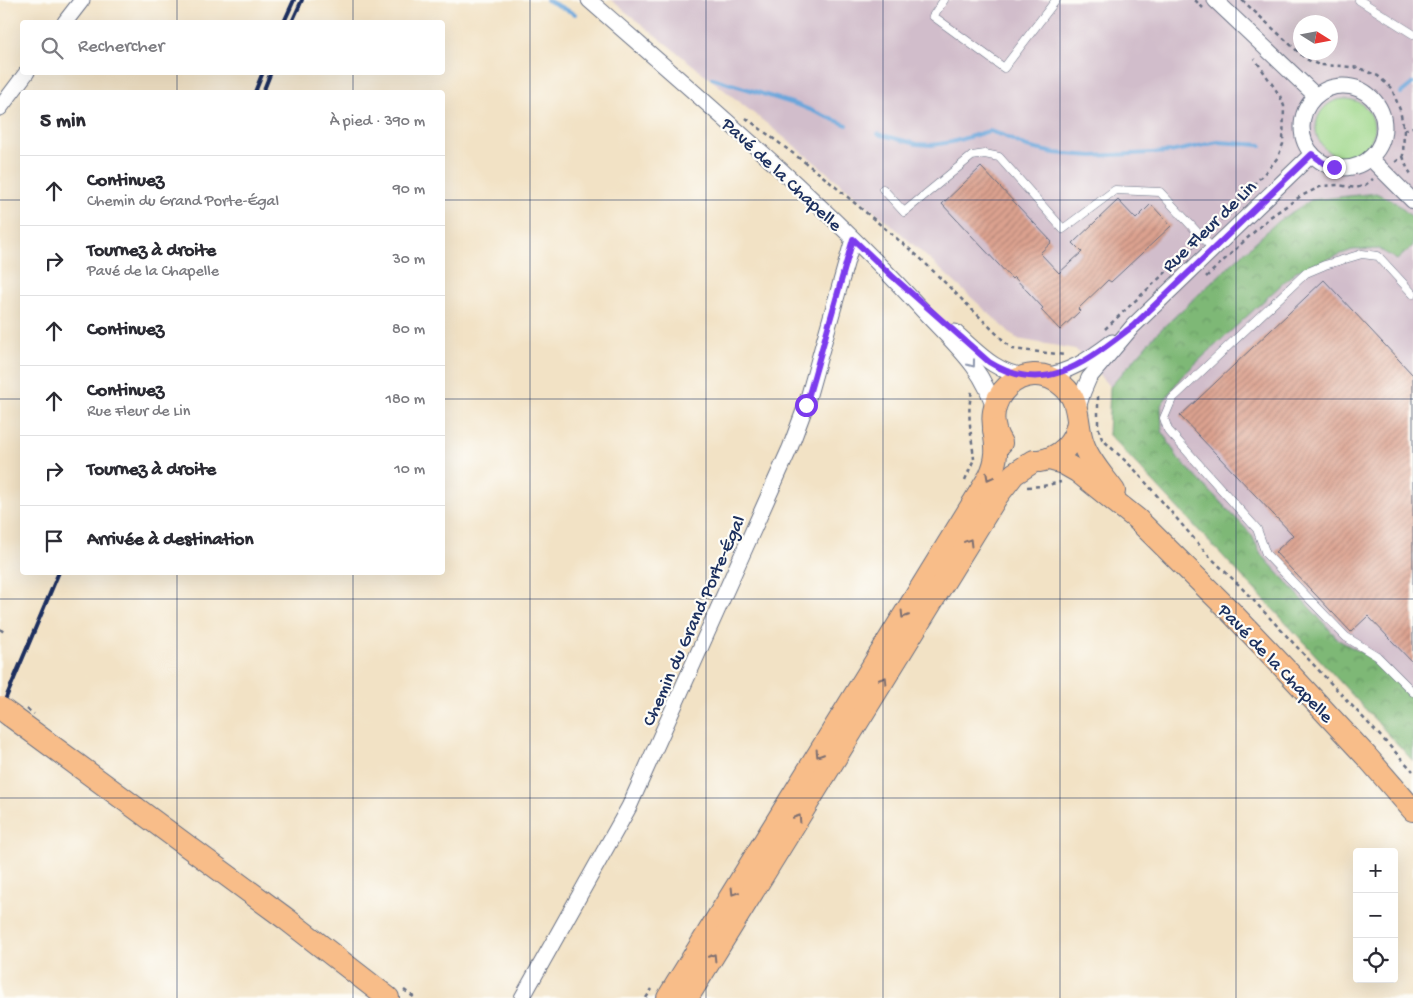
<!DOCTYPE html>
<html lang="fr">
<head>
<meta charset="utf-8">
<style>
	:root { --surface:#fff; --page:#f7f7f7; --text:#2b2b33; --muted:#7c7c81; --line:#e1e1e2 }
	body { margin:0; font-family:"Gochi Hand",sans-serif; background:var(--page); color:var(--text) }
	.controls { position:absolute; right:15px; bottom:15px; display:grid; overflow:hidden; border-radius:5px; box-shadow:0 5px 20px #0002 }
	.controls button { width:45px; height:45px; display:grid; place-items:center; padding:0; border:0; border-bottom:1px solid var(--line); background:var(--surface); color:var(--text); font:25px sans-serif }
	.compass { position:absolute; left:1293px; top:15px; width:45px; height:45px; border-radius:50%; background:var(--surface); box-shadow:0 5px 20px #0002; rotate:101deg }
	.stop { position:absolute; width:15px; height:15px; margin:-11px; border:4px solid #7c3aed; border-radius:50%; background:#fff }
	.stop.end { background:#7c3aed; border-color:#fff; box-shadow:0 1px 5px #0008 }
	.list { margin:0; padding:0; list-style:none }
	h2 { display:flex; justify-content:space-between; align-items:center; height:65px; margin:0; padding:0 20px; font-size:21px }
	h2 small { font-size:16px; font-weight:400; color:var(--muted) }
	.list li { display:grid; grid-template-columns:32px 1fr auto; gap:15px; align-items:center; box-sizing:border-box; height:70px; padding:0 20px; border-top:1px solid var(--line) }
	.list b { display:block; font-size:19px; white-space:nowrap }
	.list p { margin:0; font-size:16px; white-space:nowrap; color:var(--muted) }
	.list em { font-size:16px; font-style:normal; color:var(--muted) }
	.icon { flex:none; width:28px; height:28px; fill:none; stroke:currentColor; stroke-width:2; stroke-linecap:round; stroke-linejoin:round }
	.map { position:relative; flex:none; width:1413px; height:998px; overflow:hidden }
	.search { position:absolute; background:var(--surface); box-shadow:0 5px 20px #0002; left:20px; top:20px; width:425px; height:55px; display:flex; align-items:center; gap:12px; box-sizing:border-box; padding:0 18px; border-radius:5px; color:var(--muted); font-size:19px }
	.panel { position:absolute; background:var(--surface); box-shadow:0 5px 20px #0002; left:20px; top:90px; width:425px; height:485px; border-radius:5px }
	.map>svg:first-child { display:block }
	.industrial { fill:#d1bdcb; fill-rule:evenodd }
	.green { fill:#9ed78a; stroke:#5c8374 }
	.forest { fill:url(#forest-crowns); stroke:#4c746a }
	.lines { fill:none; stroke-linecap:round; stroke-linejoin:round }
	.stream { stroke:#6aa6db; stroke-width:4 }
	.building { fill:url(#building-hatch) }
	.service-casing { stroke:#666e82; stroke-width:9 }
	.minor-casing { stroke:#666e82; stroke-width:17 }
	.primary-casing { stroke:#666e82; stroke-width:24 }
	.path { stroke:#666e82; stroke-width:2.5; stroke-dasharray:4 4; stroke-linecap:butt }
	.service { stroke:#fff; stroke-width:8 }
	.minor { stroke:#fff; stroke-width:15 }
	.primary { stroke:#f8bd89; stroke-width:22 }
	.rail { stroke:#1b2f5e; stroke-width:4 }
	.primary-bridge-casing { stroke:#666e82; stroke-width:24; stroke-linecap:butt }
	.path-bridge { stroke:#666e82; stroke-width:2.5; stroke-dasharray:4 4; stroke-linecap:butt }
	.primary-bridge { stroke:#f8bd89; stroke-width:22 }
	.oneway { stroke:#8d97ae }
	.oneway2 { stroke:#7e6f71 }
	.route { stroke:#7c3aed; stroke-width:6 }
	.grid { fill:none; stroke:#1b2f5e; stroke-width:1; stroke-opacity:0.55 }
	.labels { text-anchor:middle; stroke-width:4.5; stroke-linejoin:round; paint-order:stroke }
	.street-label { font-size:19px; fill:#1b2f5e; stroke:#fdfcf7 }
</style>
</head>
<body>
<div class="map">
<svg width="1413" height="998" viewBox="0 0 1413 998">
	<defs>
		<pattern id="forest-crowns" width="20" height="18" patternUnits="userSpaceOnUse" patternTransform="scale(1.25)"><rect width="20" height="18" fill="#7eb876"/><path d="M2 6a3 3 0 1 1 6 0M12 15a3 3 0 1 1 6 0" fill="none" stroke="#669664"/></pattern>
		<pattern id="building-hatch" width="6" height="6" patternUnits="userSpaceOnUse" patternTransform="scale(1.25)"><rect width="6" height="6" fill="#dca28f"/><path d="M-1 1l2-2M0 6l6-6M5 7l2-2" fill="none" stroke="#b28478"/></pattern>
	</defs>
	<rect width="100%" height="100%" fill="#fdfcf7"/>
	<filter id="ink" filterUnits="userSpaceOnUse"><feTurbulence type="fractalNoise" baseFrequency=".02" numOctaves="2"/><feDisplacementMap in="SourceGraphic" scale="10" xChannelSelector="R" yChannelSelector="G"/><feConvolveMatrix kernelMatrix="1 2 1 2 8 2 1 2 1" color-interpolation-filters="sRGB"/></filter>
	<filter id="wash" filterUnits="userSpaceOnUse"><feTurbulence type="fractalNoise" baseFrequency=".0096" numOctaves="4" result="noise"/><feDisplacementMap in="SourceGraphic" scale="20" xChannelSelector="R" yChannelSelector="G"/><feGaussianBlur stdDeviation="1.12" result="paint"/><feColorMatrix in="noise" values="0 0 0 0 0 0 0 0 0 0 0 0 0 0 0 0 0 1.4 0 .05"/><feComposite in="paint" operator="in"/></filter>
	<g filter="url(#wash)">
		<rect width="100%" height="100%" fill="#f2e2c5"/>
		<path class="industrial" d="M611 0H1413V755L1108 434 1110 387 1075 349 1017 339 896 229 796 147ZM1300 22H1330V52H1300Z"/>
		<circle class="green" cx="1345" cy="128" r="29"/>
		<polygon class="forest" points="1376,193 1395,202 1413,218 1413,246 1397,260 1379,249 1352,250 1296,271 1181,377 1161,405 1162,431 1178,458 1251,534 1261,554 1340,641 1375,660 1413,698 1413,761 1286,623 1108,434 1110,387 1157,333 1278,221 1311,200"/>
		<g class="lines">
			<g class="stream">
				<polyline points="547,0 575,14"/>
				<polyline points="712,78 798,105 847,125"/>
				<polyline points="1401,93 1413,83"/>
				<polyline points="878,134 917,144 932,145 952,142 989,131 1002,135 1027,147 1054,153 1093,156 1170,152 1218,142 1261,145"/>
			</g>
		</g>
		<g id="blocks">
			<g class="building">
				<polygon points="981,167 1052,242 1040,253 1059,273 1082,252 1073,243 1118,200 1136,219 1151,204 1171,226 1111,282 1108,280 1078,309 1080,311 1060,330 1041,310 1043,308 1014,277 1012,279 942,204"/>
				<polygon points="1324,280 1413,375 1413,663 1368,616 1351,632 1275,552 1293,535 1180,416"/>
			</g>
		</g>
	</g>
	<g filter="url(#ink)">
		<use href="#blocks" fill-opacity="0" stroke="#666e82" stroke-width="1"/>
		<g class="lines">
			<g class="service-casing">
				<g id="service">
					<polyline points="944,0 933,16 1004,68 1056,0"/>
					<polyline points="1359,0 1413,34"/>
					<polyline points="883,189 904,212 972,156 985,154 999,157 1063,229 1115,190 1160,192 1213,249"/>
					<polyline points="1413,294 1378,256 1362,254 1325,265 1306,273 1172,399 1164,418 1168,430 1257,529 1266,554 1346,637 1377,656 1413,692"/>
				</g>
			</g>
			<g class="minor-casing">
				<g id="minor">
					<path d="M589 0C705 102 823 201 927 315 953 343 986 371 994 410"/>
					<polyline points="1215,0 1315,95"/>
					<polyline points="65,22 82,0"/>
					<circle cx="1343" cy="127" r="41"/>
					<polyline points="0,108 27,72"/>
					<polyline points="1370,158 1413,201"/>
					<path d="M955 332C978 352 995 373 1027 376"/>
					<path d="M1041 376C1068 374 1091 358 1112 342"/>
					<polyline points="1077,411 1083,392 1089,378 1133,326 1312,154"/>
					<polyline points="522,998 629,807 790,448 806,405 853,239"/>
				</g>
			</g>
			<g class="primary-casing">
				<g id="primary">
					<path d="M1001 443C974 401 1025 353 1063 386 1082 402 1075 426 1084 446 1090 462 1104 477 1114 491"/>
					<polyline points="1049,459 1063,463 1077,471 1137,519 1230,611 1287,671 1367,757 1413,810"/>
					<path d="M1039 461C1060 458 1075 443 1078 422"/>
					<polyline points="11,716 285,918 388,998"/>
					<path d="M668 998 990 476C998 458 997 448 994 430"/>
					<polyline points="687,998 997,496 1014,474 1034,461"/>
				</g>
			</g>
			<g class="path">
				<polyline points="1195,0 1203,8"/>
				<polyline points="1242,0 1306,59 1319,65 1342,66 1359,68 1378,76 1392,89 1400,110 1404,130 1403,156 1393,164"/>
				<polyline points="746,118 819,173 920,258 1012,349 1066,355"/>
				<polyline points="1404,130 1413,127"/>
				<polyline points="1403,156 1407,168 1413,177"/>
				<polyline points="1209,231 1227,214 1271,166 1278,157 1283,144 1284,106 1280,96 1255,59"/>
				<polyline points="1206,277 1270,217 1301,196 1322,186 1338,185 1356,188 1365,185 1373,179"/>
				<polyline points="1105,329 1196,244"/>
				<path d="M972 392C966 410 972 439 974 459"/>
				<polyline points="1098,396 1098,426 1102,439 1135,470 1208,555 1239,585 1413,771"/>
				<polyline points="965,480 974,459"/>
				<polyline points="1027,487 1043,486 1061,482"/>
				<polyline points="0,629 4,632"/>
				<polyline points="404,990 415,998"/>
				<polyline points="646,998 652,989"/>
			</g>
			<use href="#service" class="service"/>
			<use href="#minor" class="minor"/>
			<use href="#primary" class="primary"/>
			<g class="rail">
				<polyline points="284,22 294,0"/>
				<polyline points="292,22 302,0"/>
				<polyline points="255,92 263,72"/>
				<polyline points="263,92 271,72"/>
				<polyline points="0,712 59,572"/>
			</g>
			<g class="primary-bridge-casing">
				<polyline id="primary-bridge" points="0,708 11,716"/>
			</g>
			<polyline class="path-bridge" points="27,709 34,714"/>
			<use href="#primary-bridge" class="primary-bridge"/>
		</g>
		<defs><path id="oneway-chevron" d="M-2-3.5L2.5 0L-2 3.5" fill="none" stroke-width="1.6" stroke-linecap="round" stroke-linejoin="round" transform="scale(1.25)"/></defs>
		<use class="oneway" href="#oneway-chevron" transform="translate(972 364) rotate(53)"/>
		<g class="oneway2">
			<use href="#oneway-chevron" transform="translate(989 477) rotate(118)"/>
			<use href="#oneway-chevron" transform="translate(969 542) rotate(-59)"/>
			<use href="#oneway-chevron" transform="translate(904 615) rotate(122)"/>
			<use href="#oneway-chevron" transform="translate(884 680) rotate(-58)"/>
			<use href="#oneway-chevron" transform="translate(819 754) rotate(122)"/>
			<use href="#oneway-chevron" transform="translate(798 818) rotate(-58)"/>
			<use href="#oneway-chevron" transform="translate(734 892) rotate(122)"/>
			<use href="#oneway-chevron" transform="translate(713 957) rotate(-58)"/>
		</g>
	</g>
	<g class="lines" filter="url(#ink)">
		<path class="route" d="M806 405 853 239 892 276 989 362C1046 398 1088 360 1133 326L1312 154 1322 162 1334 167"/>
	</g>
	<path class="grid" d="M177 0V22M353 0V22M530 0V998M706 0V998M883 0V998M1060 0V998M1236 0V998M177 72V92M353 72V92M0 200H22M442 200H1413M0 399H22M442 399H1413M177 572V998M353 572V998M0 599H1413M0 798H1413"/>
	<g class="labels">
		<g class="street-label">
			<text transform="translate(783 173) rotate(43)" y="7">Pavé de la Chapelle</text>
			<text transform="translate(1208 225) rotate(-44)" y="7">Rue Fleur de Lin</text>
			<text transform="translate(692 620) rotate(-66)" y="7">Chemin du Grand Porte-Égal</text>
			<text transform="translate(1277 662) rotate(46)" y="7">Pavé de la Chapelle</text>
		</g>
	</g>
</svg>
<div class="controls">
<button>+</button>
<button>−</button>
<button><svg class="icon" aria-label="locate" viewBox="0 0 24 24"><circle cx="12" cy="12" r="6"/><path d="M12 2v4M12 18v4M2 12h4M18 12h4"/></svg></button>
</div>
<svg class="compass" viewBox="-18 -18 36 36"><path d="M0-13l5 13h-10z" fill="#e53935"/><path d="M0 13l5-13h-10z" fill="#7c7c81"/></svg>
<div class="stop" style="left:806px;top:405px"></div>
<div class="stop end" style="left:1334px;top:167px"></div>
<div class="search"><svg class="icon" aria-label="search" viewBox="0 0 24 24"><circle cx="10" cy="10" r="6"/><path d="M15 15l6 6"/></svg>Rechercher</div>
<section class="panel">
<h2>5 min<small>À pied · 390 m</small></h2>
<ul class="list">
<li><svg class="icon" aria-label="ahead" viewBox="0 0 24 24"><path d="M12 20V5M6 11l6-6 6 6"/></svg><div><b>Continuez</b><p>Chemin du Grand Porte-Égal</p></div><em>90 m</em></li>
<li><svg class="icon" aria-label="right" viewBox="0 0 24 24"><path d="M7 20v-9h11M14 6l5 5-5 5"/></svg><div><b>Tournez à droite</b><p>Pavé de la Chapelle</p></div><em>30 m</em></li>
<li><svg class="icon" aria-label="ahead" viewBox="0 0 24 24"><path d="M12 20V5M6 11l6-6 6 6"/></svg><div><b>Continuez</b></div><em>80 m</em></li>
<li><svg class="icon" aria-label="ahead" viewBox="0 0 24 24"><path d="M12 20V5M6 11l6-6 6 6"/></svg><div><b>Continuez</b><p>Rue Fleur de Lin</p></div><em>180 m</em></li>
<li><svg class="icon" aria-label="right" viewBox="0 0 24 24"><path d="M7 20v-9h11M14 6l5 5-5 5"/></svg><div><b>Tournez à droite</b></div><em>10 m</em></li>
<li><svg class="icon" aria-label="arrive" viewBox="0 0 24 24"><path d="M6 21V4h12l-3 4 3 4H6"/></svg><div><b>Arrivée à destination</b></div></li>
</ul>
</section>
</div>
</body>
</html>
